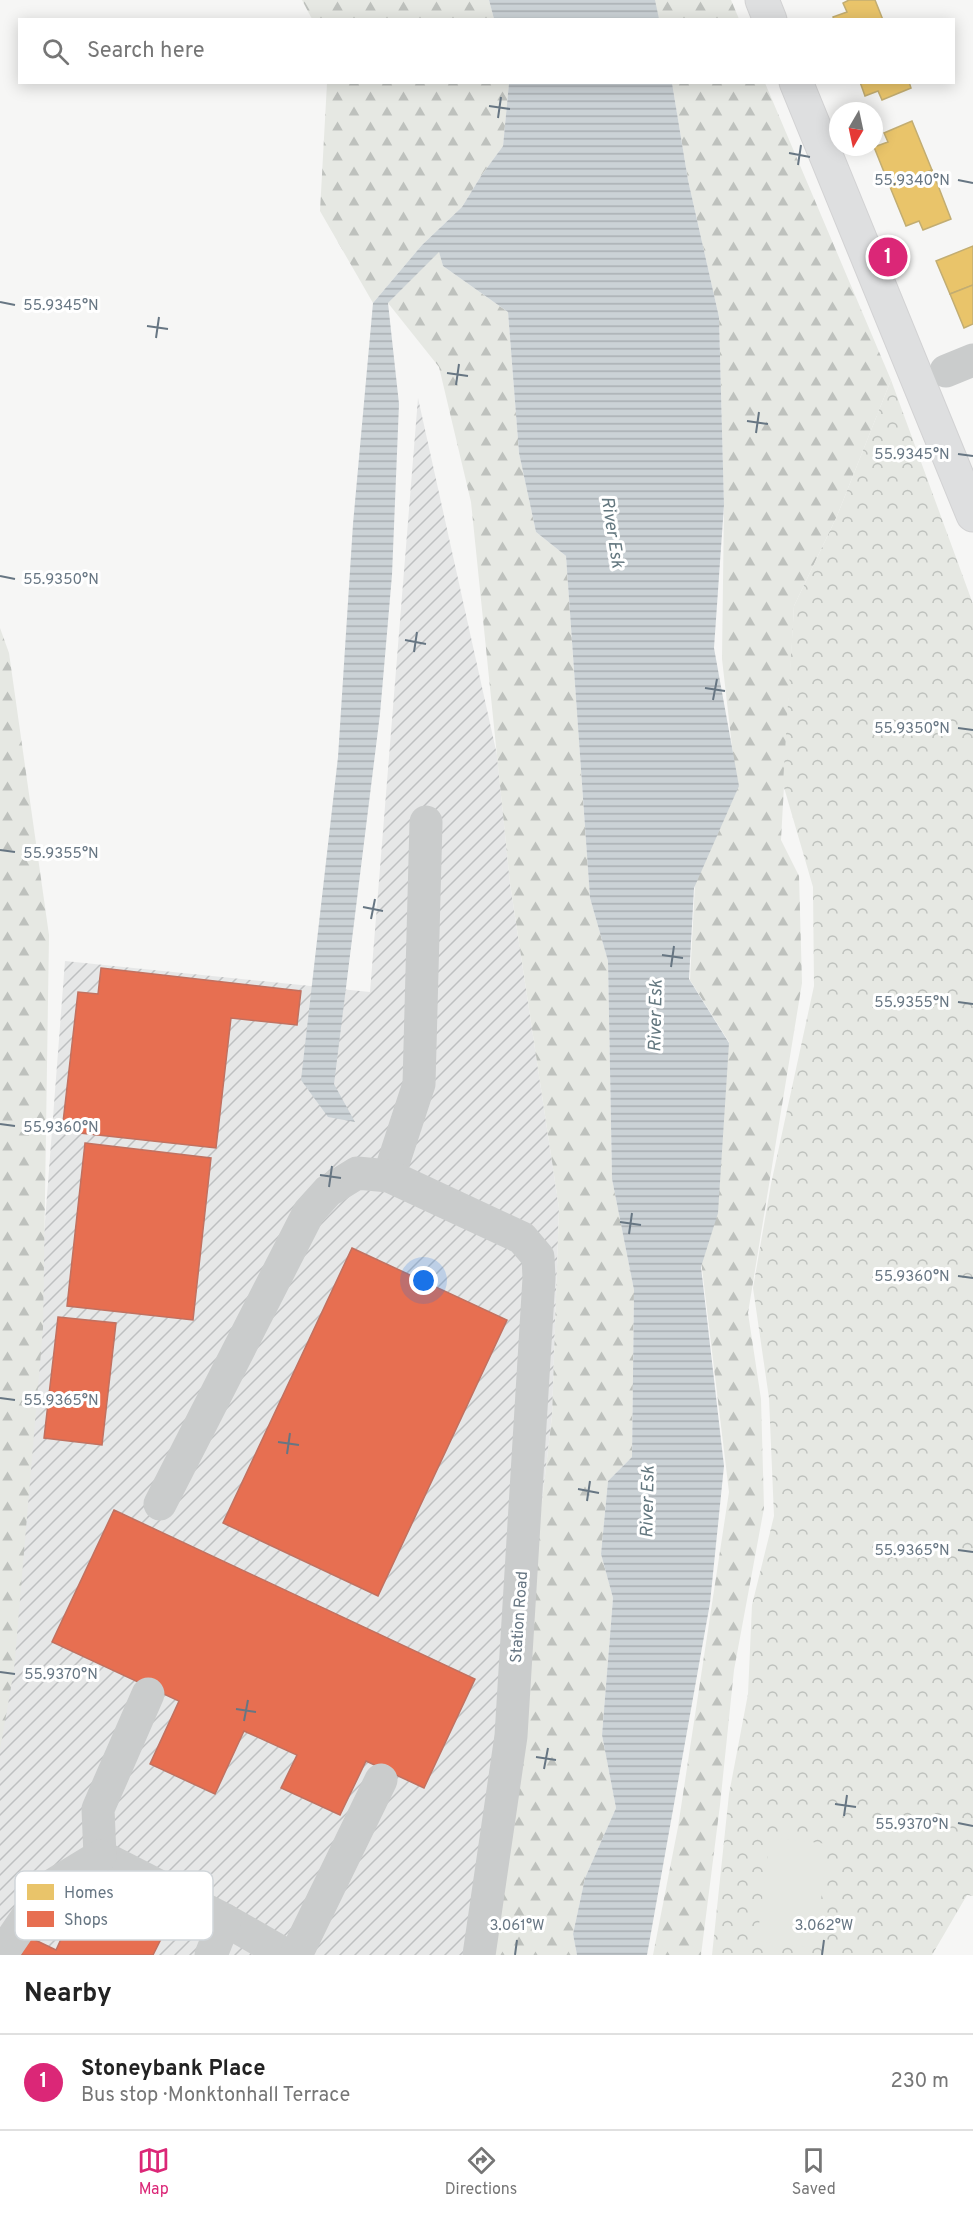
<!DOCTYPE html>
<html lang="en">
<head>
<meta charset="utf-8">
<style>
	:root { --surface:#fff; --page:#f2f2f2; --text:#222; --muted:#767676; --line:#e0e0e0; --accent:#db2777 }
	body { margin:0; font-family:Overpass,sans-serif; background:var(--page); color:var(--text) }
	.compass { position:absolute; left:829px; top:102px; width:54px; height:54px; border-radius:50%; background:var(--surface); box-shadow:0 3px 15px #0003; rotate:189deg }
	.you { position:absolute; left:424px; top:1281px; width:21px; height:21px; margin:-15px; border:4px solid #fff; border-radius:50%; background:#1a73e8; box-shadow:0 0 0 9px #1a73e833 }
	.badge { display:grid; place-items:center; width:39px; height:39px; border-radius:50%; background:var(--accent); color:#fff; font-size:20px; font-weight:700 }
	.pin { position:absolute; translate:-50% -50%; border:3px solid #fff; box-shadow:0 2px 6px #0006 }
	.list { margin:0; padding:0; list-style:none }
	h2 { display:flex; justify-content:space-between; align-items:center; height:78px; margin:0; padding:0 24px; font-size:26px }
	h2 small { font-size:20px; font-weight:400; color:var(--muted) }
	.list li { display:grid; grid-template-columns:39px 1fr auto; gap:18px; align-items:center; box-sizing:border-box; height:96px; padding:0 24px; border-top:2px solid var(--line) }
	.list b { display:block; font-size:22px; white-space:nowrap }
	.list p { margin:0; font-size:20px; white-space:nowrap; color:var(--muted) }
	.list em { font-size:20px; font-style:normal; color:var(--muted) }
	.icon { flex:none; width:33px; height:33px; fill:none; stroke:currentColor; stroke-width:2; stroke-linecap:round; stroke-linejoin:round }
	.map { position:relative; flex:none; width:973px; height:1955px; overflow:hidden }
	.search { position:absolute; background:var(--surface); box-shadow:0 3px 15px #0003; left:18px; right:18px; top:18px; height:66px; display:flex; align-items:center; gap:15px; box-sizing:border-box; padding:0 21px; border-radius:0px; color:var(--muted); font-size:22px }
	.sheet { height:174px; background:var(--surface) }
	nav { display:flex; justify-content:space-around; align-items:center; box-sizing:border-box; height:84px; border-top:2px solid var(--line); background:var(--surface); font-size:16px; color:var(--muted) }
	nav a { display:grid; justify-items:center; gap:3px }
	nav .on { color:var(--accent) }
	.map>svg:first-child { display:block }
	.industrial { fill:url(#industrial-furrows) }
	.forest { fill:url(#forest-firs) }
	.park { fill:url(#park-crowns) }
	.pitch { fill:#e6e8e3 }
	.water { fill:url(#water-rules) }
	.homes { fill:#e9c46a; stroke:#c2ad72; stroke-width:1.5 }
	.shops { fill:#e76f51; stroke:#c17160; stroke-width:1.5 }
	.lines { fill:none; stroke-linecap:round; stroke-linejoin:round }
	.major-casing { stroke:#d2d2d3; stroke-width:35 }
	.minor { stroke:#cacccc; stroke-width:33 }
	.major { stroke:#dedfe0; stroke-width:33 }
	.ticks { fill:none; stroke:#677683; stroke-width:2 }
	.labels { text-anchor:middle; stroke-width:6; stroke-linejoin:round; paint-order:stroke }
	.street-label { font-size:16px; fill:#677683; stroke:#fff }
	.water-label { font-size:18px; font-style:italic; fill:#63777f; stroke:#fff }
	.key { fill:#fff; stroke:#d1d6da; stroke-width:1.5 }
	.key-label { font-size:16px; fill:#677683 }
	.ticks-label { font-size:15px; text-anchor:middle; fill:#677683; stroke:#fff; stroke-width:6; stroke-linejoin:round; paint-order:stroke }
</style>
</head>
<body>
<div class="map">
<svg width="973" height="1955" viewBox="0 0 973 1955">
	<defs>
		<pattern id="industrial-furrows" width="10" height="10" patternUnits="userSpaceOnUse" patternTransform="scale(1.5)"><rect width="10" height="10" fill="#e6e7e7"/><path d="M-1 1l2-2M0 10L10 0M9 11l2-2" fill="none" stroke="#bec0c1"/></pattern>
		<pattern id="forest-firs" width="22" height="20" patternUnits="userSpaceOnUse" patternTransform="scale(1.5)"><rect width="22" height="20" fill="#e6e8e3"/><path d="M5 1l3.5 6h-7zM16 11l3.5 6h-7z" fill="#bec1bd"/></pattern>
		<pattern id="park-crowns" width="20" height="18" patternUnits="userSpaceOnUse" patternTransform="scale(1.5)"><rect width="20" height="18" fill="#e6e8e3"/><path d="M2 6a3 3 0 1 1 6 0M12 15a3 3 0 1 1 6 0" fill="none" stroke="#bec1bd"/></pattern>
		<pattern id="water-rules" width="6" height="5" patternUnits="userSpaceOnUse" patternTransform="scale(1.5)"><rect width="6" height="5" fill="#cbd2d6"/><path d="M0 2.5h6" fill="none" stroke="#a9afb3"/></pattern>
	</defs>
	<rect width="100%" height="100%" fill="#f6f6f5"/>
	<polygon class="industrial" points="418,398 497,755 510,883 559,1208 552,1416 489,1955 0,1955 0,1349 35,1352 65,961 370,992"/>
	<g class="forest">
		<polygon points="302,0 489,0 494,19 312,19"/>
		<polygon points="613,0 731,0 739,19 629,19"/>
		<polygon points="327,83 509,83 503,146 481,176 462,207 422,245 373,303 320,211"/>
		<polygon points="672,83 765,83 891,380 837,516 794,606 781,840 799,876 802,983 748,1313 761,1399 764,1508 734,1670 720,1805 701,1955 653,1955 678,1827 729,1492 700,1252 729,1042 690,980 695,884 737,790 722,659 724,505 719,317 688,180"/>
		<polygon points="439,251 443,266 508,312 519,453 536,532 566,556 590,898 608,961 612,1179 634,1290 632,1457 608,1481 601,1554 613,1598 602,1735 616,1808 585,1878 573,1934 577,1955 489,1955 552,1416 559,1208 510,883 471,502 439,367 388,303"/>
		<polygon points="0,628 9,653 49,935 43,1328 14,1670 0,1750"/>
	</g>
	<polygon class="park" points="891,380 973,604 973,1896 967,1895 932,1955 712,1955 729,1794 748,1694 752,1605 774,1516 769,1398 753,1288 771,1184 814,986 813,887 783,784 794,606 837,516"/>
	<polygon class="pitch" points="770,1837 828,1844 815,1948 757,1941"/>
	<g class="water">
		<polygon points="489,0 655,0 659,19 494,19"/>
		<polygon points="509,83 672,83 688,180 719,317 724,505 714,648 739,786 694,888 689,979 729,1043 718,1213 701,1267 724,1466 710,1603 647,1955 577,1955 573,1934 585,1878 616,1808 602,1735 613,1598 601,1554 608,1481 632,1457 634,1290 612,1179 608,961 590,898 566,556 536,532 519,453 508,312 443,266 439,252 388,303 399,404 392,575 380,714 334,1084 355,1122 328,1117 301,1080 338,757 353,524 373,303 422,245 462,207 481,176 503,146"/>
	</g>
	<g class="homes">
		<polygon points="849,0 875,0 883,20 834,20 833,17 847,12 843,3"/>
		<polygon points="860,82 909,82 911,88 882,100 878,91 865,96"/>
		<polygon points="912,121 932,170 890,187 874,147 888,142 884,133"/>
		<polygon points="932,170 951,219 923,230 919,221 906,226 890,187"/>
		<polygon points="973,246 973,285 950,294 936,261"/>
		<polygon points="973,285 973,324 964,328 950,294"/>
	</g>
	<g class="shops">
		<polygon points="101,968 301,991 297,1025 231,1018 216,1148 62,1131 78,992 98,994"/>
		<polygon points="85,1143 211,1158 193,1320 67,1306"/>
		<polygon points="352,1248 507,1320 378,1596 223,1523"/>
		<polygon points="58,1317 116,1323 102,1445 44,1438"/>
		<polygon points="114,1510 475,1679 424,1788 366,1761 340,1815 281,1788 297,1755 244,1731 215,1794 150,1764 179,1701 52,1642"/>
		<polygon points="81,1896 163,1935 153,1955 21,1955 29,1937 56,1950"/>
	</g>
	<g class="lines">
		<g class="major-casing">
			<g id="major">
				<polyline points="762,0 770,20"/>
				<polyline points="796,82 973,515"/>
			</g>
		</g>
		<g class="minor">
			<polyline points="946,371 973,360"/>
			<polyline points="389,1176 419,1084 426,822"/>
			<polyline points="160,1504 309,1212 328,1191 357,1173 389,1176 522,1238 538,1257 539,1278 511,1736 479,1955"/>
			<polyline points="100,1856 225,1920 286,1955"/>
			<polyline points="100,1856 98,1809 148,1694"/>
			<polyline points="1,1955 46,1889 100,1856"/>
			<polyline points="211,1955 225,1920"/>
			<polyline points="296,1955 381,1780"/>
		</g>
		<use href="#major" class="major"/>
	</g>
	<path class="ticks" d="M489 106 510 109M498 118 501 97M789 153 810 157M798 165 801 145M958 180 973 183M0 302 15 305M147 326 168 329M156 338 159 317M447 373 468 376M456 385 459 364M747 421 768 424M756 433 759 412M958 454 973 456M0 576 15 579M405 640 426 644M414 652 417 632M705 688 725 691M713 700 717 679M958 728 973 730M0 850 15 852M363 907 383 911M371 919 375 899M662 955 683 958M671 967 674 946M958 1002 973 1004M0 1124 15 1126M320 1175 341 1178M329 1187 332 1166M620 1222 641 1225M629 1234 632 1213M958 1276 973 1278M0 1398 15 1400M278 1442 299 1445M287 1454 290 1433M578 1489 599 1493M587 1501 590 1481M958 1550 973 1552M0 1672 15 1674M236 1709 256 1712M244 1721 248 1700M536 1757 556 1760M544 1769 548 1748M835 1804 856 1807M844 1816 847 1795M958 1823 973 1826M515 1955 517 1940M822 1955 824 1940"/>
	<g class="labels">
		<g class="street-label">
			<text transform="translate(518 1617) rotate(-86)" y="6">Station Road</text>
		</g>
		<g class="water-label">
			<text transform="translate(613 532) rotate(81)" y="6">River Esk</text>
			<text transform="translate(655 1016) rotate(-89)" y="6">River Esk</text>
			<text transform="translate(647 1502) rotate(-89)" y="6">River Esk</text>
		</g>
	</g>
	<rect x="15" y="1871" width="198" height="69" rx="9" class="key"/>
	<rect x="27" y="1884" width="27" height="16" fill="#e9c46a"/>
	<rect x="27" y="1911" width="27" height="16" fill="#e76f51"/>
	<g class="key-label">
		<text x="64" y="1898">Homes</text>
		<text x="64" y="1925">Shops</text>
	</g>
	<g class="ticks-label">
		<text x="912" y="185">55.9340°N</text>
		<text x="61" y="310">55.9345°N</text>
		<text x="912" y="459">55.9345°N</text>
		<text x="61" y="584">55.9350°N</text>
		<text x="912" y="733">55.9350°N</text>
		<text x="61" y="858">55.9355°N</text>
		<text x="912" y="1007">55.9355°N</text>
		<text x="61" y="1132">55.9360°N</text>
		<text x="912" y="1281">55.9360°N</text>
		<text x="61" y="1405">55.9365°N</text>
		<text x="912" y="1555">55.9365°N</text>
		<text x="61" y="1679">55.9370°N</text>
		<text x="912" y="1829">55.9370°N</text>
		<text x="517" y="1930">3.061°W</text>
		<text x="824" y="1930">3.062°W</text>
	</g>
</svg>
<svg class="compass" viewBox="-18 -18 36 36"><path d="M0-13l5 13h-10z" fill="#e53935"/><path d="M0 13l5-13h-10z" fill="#767676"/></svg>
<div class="you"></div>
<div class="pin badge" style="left:888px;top:257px">1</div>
<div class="search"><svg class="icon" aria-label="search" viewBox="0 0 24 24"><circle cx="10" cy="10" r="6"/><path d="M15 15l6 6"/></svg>Search here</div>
</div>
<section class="sheet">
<h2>Nearby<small></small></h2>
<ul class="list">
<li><span class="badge">1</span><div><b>Stoneybank Place</b><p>Bus stop · Monktonhall Terrace</p></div><em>230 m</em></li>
</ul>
</section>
<nav>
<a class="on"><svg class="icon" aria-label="map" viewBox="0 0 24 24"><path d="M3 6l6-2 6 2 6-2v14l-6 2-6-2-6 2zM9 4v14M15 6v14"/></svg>Map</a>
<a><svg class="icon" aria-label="directions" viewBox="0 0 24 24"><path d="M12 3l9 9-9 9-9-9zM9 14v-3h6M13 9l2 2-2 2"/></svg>Directions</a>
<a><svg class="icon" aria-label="saved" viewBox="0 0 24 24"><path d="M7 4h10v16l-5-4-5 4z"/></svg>Saved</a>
</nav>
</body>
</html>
